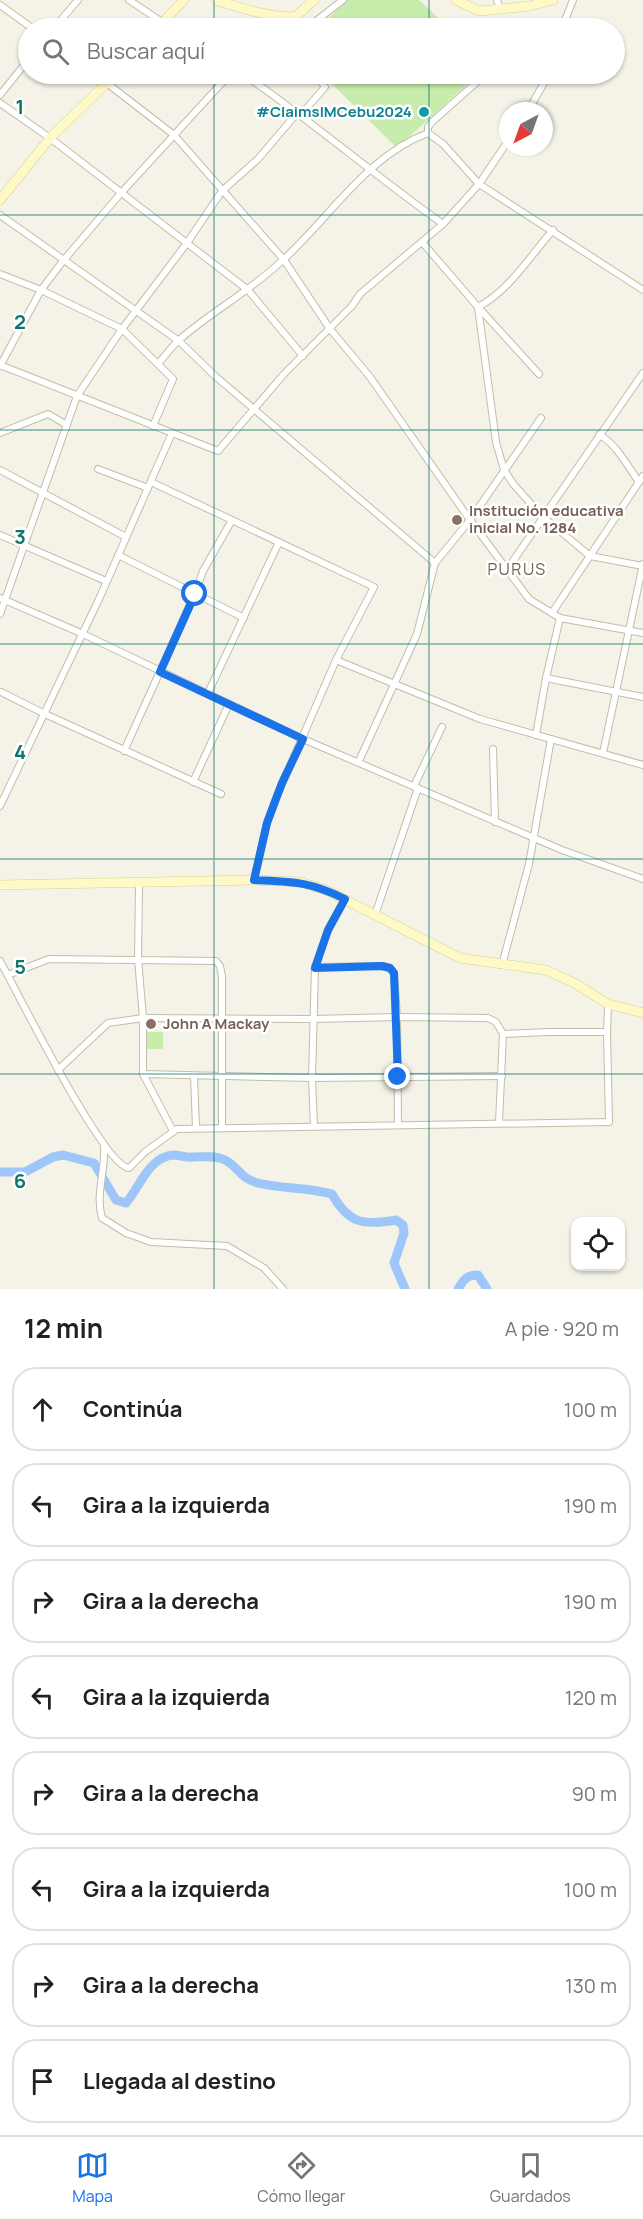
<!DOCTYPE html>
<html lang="es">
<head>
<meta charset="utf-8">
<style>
	:root { --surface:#fff; --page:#f6f6f6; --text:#202124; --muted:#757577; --line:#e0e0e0; --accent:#1a73e8 }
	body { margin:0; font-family:Manrope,sans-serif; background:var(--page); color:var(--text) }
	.controls { position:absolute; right:18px; bottom:18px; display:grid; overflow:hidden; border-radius:12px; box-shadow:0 2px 4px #0004 }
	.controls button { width:54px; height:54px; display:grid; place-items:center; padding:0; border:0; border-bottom:2px solid var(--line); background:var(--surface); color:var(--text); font:30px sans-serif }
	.compass { position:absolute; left:499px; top:102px; width:54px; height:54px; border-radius:50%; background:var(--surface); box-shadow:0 2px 4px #0004; rotate:221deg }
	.stop { position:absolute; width:18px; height:18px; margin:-14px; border:4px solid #1a73e8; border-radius:50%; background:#fff }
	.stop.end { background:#1a73e8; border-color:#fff; box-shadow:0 2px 6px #0008 }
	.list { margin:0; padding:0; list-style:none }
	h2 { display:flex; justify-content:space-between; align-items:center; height:78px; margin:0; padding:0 24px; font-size:26px }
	h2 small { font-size:20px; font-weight:400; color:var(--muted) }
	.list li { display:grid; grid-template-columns:39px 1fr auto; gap:18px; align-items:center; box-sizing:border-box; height:84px; margin:0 12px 12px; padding:0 12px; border:2px solid var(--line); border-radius:24px }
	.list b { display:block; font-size:22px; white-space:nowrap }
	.list em { font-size:20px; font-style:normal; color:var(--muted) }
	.icon { flex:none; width:33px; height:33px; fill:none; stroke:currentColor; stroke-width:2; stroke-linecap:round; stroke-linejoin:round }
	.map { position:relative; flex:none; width:643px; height:1289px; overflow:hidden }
	.search { position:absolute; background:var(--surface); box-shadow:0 2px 4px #0004; left:18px; right:18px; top:18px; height:66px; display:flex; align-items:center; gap:15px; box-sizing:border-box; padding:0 21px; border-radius:33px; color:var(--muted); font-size:22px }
	.sheet { height:846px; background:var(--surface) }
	nav { display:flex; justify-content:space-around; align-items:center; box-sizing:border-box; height:84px; border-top:2px solid var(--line); background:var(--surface); font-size:16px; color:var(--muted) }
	nav a { display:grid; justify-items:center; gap:3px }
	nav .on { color:var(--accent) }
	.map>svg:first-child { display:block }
	.green { fill:#c7edac }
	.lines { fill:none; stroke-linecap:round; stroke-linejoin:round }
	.river { stroke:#9ec6f8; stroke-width:9 }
	.street-casing { stroke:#c2bda9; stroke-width:8 }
	.secondary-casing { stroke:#d9d193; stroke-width:10 }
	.street { stroke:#fff; stroke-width:6 }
	.secondary { stroke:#fff9c7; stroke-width:9 }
	.route { stroke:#1a73e8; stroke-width:8 }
	.grid { fill:none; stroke:#0f766e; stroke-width:1.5; stroke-opacity:0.55 }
	.culture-dot { fill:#0f9aa8; stroke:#fff; stroke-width:2 }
	.education-dot { fill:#8d6e63; stroke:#fff; stroke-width:2 }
	.labels { text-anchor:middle; stroke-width:5; stroke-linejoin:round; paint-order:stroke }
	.culture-label { font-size:15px; font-weight:bold; fill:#0d838f; stroke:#fff; text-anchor:end }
	.education-label { font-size:15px; font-weight:bold; fill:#785e54; stroke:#fff; text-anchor:start }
	.neighbourhood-label { font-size:16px; letter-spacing:1.5px; fill:#6d644b; stroke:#fff }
	.grid-label { font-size:20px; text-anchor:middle; font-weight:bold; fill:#0f766e; stroke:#fff; stroke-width:5; stroke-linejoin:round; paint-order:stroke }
</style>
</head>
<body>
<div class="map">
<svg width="643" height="1289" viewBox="0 0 643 1289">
	<rect width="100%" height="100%" fill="#f5f3e7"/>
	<g class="green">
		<polygon points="347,0 419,0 449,28 319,28"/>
		<polygon points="322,74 478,74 397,148"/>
		<rect x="145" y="1032" width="18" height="17"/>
	</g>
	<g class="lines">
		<g class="river">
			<path d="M0 1172H25L53 1157 63 1155 94 1163 116 1200 126 1203C140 1187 149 1156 174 1155 179 1155 185 1158 192 1157 202 1157 215 1155 225 1160 239 1167 239 1178 258 1183 282 1189 308 1187 332 1194 348 1223 363 1226 396 1220L403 1225 404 1233 394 1263 405 1289"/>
			<path d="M458 1289C464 1279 467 1275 478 1275L487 1289"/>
		</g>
		<g class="street-casing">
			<g id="street">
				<polyline points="129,0 171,28"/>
				<polyline points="497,0 500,9"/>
				<polyline points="0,5 32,28"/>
				<polyline points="54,28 78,0"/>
				<polyline points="275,28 287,17"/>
				<polyline points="307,28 343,0"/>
				<polyline points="562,28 573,0"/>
				<polyline points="95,74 174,135 284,260 330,329 370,377 470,520 529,599 560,618 643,633"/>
				<path d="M243 74C312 121 375 176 443 224"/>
				<polyline points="0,95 28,60"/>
				<polyline points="0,103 50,138 248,290 303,356"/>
				<polyline points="528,111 549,74"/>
				<polyline points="428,133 428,127 433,121 478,81"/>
				<polyline points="0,215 179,341 215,376 435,563"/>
				<polyline points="422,242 478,307 496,442 504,470 514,485 542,516 590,556 643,566"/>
				<polyline points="0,274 41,290 122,329 173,379 153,426"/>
				<path d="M158 364C165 356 171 347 179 340 212 311 252 290 284 259 330 217 368 155 428 133L443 144 479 184 643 290"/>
				<polyline points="0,365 218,451 284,374 352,306 360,294 443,224 479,184 508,141"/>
				<polyline points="0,366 41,290 63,261 121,193 230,74"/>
				<path d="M539 374 478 307C509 291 530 256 553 230"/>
				<polyline points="0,433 48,414 67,425"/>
				<path d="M599 435C616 443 628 467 639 482"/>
				<polyline points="98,469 148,488"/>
				<polyline points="0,470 126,537"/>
				<polyline points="151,482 374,587 336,660"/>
				<polyline points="0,535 106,581"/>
				<polyline points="118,555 244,618"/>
				<polyline points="506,571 643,373"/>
				<polyline points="0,598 83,634 303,739 562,850 643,879"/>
				<polyline points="552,613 643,476"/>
				<polyline points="0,614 77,396 122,329 187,243 222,191 258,159 298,112 305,110 325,87 316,74"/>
				<polyline points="546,678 643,697"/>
				<polyline points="1,692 45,714 221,794"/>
				<polyline points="208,693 279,542"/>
				<polyline points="536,735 546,678 560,618"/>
				<polyline points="493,749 495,822"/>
				<polyline points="124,751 195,594 203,571 232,520"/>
				<polyline points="603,753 643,564"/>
				<polyline points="359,761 417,634 435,563 470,520 541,418"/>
				<polyline points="193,782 229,704"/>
				<polyline points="414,786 442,727"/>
				<polyline points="0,806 100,597 172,433"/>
				<polyline points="254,880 267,823 276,798 336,660 480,719 643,765"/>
				<polyline points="139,884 138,959 143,1018 143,1074 312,1078 502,1076"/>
				<polyline points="375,915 418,788"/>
				<path d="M0 961C17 991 103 1166 129 1168L145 1152 177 1129 609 1122 607 1034 608 1004"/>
				<polyline points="502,965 529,864 551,739"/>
				<polyline points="315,967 382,966 390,968 394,973 397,1017 398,1125"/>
				<polyline points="8,975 49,959 216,961 220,966 222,976 222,1127"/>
				<polyline points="58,1070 108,1023 143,1018 313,1019 397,1017 488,1018 496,1022 503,1034 548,1032 607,1032"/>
				<polyline points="143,1074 173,1131"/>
				<polyline points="194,1076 196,1128"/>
				<polyline points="499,1123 503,1034"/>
				<polyline points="314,1126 312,1078 315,967 328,930 345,899"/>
				<path d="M104 1145C106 1170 95 1194 102 1218L126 1233 151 1242 227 1246 264 1268 283 1289"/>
			</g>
		</g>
		<g class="secondary-casing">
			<g id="secondary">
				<path d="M216 0C241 8 268 17 295 17L314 0"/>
				<polyline points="456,0 479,11 530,6 553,0"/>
				<polyline points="157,28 184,0"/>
				<polyline points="0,200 50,138 116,74"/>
				<polyline points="0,885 254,880 300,882 326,890 460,958 546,970 576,984 608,1004 643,1013"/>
			</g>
		</g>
		<use href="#street" class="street"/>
		<use href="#secondary" class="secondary"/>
	</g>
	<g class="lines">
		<path class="route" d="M195 594 160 672 303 739 282 783 267 823 254 880C293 882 308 881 345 899L328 930 315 968 382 966 390 968 394 973 398 1077"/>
	</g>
	<path class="grid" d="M214 0V28M429 0V28M214 74V1289M429 74V1289M0 215H643M0 430H643M0 644H643M0 859H643M0 1074H643"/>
	<circle class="culture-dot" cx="424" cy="112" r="6"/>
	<g class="education-dot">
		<circle cx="457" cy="520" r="6"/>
		<circle cx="151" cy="1024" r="6"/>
	</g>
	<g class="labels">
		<g class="culture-label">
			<text x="412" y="117">#ClaimsIMCebu2024</text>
		</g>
		<g class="education-label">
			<text x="469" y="516">Institución educativa<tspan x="469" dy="17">inicial No. 1284</tspan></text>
			<text x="163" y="1029">John A Mackay</text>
		</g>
		<g class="neighbourhood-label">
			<text x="517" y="575">PURUS</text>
		</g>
	</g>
	<g class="grid-label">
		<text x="20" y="114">1</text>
		<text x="20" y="329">2</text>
		<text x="20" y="544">3</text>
		<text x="20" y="759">4</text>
		<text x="20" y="974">5</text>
		<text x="20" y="1188">6</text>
	</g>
</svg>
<div class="controls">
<button><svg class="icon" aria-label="locate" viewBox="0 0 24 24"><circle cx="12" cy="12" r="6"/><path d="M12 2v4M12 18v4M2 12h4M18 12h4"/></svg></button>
</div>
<svg class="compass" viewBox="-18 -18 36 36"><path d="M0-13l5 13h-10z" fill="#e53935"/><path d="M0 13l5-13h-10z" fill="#757577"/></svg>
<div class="stop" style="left:195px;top:594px"></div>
<div class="stop end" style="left:398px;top:1077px"></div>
<div class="search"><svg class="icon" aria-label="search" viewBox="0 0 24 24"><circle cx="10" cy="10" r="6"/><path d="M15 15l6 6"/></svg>Buscar aquí</div>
</div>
<section class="sheet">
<h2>12 min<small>A pie · 920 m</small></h2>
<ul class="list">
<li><svg class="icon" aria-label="ahead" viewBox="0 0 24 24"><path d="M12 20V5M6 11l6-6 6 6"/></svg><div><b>Continúa</b></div><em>100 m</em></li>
<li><svg class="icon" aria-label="left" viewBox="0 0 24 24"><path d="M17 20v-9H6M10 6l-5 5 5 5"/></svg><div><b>Gira a la izquierda</b></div><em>190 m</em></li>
<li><svg class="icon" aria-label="right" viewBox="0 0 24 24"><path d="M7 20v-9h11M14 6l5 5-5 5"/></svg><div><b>Gira a la derecha</b></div><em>190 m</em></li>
<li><svg class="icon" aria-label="left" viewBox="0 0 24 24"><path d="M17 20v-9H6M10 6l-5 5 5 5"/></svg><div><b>Gira a la izquierda</b></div><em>120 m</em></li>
<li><svg class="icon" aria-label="right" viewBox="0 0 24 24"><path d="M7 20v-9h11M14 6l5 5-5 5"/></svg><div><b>Gira a la derecha</b></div><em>90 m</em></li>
<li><svg class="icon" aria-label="left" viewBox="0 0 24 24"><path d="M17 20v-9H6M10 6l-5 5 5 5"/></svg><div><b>Gira a la izquierda</b></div><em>100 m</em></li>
<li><svg class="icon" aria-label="right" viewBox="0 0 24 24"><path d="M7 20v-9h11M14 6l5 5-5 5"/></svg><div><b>Gira a la derecha</b></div><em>130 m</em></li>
<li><svg class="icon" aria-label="arrive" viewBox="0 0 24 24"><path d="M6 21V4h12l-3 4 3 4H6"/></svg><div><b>Llegada al destino</b></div></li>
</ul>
</section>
<nav>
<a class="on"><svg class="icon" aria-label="map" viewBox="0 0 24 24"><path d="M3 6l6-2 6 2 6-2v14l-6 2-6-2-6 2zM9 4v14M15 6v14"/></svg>Mapa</a>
<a><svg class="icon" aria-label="directions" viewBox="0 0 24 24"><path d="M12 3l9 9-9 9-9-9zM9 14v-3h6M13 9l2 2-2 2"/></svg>Cómo llegar</a>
<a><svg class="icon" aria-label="saved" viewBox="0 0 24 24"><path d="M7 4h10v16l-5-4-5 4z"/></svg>Guardados</a>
</nav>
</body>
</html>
